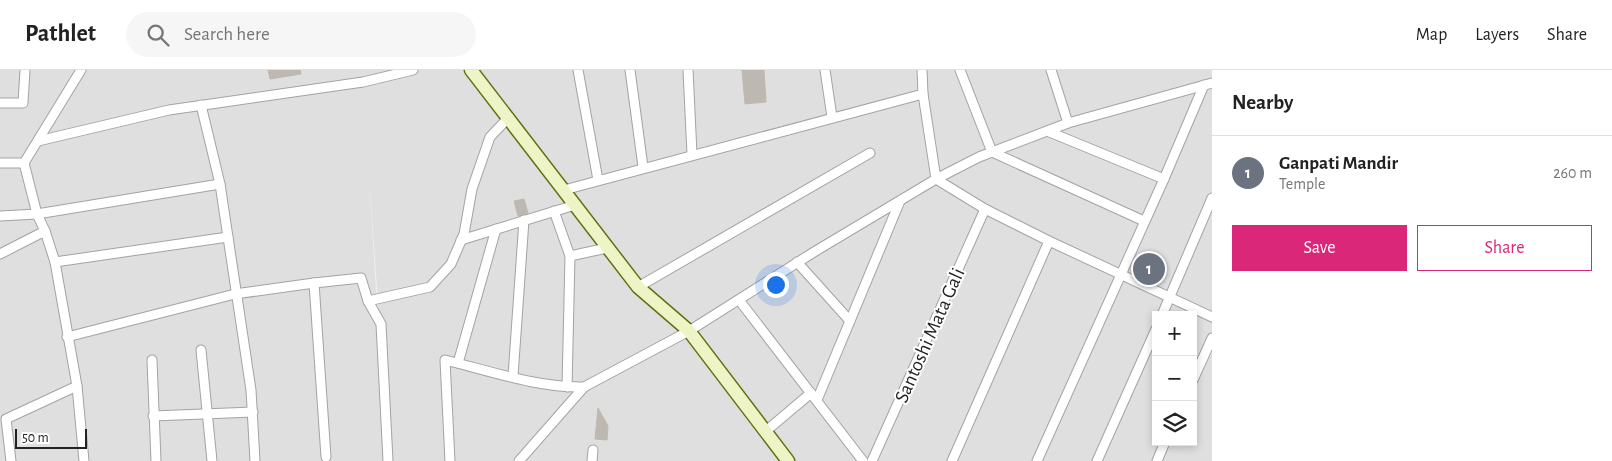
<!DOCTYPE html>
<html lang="en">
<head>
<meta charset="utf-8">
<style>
	:root { --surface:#fff; --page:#f6f6f6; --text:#222; --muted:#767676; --line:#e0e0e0; --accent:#db2777 }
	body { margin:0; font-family:"Alegreya Sans",sans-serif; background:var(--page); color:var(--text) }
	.controls { position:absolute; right:15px; bottom:15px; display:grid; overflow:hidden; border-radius:0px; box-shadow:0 2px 8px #0003 }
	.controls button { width:45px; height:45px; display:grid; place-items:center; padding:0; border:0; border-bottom:1px solid var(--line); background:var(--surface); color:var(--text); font:25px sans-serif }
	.scale { position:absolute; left:15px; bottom:12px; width:72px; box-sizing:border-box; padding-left:5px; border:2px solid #222; border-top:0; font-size:14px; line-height:18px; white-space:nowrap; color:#222; -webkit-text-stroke:4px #fff; paint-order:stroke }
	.you { position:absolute; left:775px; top:214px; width:18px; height:18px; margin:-12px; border:4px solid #fff; border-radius:50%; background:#1a73e8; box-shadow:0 0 0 8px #1a73e833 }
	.badge { display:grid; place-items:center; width:32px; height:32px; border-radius:50%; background:var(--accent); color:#fff; font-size:16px; font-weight:700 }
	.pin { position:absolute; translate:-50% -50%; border:2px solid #fff; box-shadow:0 1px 5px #0006 }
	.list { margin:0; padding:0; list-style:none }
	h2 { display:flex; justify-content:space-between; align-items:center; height:65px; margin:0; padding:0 20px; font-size:21px }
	h2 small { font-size:16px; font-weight:400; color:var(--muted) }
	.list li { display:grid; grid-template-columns:32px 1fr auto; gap:15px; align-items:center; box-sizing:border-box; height:75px; padding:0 20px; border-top:1px solid var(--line) }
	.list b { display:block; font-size:19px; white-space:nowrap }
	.list p { margin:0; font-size:16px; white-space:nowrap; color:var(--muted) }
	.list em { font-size:16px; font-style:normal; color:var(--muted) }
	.actions { display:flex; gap:10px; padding:15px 20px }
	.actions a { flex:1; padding:11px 0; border:1px solid var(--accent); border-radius:0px; text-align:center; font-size:18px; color:var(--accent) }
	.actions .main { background:var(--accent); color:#fff }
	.icon { flex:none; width:28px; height:28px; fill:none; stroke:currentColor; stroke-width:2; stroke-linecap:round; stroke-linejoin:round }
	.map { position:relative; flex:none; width:1212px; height:391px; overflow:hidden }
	header { display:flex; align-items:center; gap:30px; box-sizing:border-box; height:70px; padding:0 25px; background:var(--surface); border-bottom:1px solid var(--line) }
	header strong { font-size:24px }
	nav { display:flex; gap:28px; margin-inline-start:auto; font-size:18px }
	.search { width:350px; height:45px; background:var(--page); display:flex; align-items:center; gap:12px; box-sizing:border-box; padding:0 18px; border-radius:28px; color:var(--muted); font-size:19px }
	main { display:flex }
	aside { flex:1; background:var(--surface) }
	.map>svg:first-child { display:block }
	.residential { fill:#e0dfdf; fill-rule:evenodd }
	.building { fill:#beb8b3; stroke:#c1b8ad }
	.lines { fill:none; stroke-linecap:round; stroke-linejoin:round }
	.street-casing { stroke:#a3a3a3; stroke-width:11 }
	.secondary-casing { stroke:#5f7111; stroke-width:15 }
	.street { stroke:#fff; stroke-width:9 }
	.secondary { stroke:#eef4c5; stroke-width:12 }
	.labels { text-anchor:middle; stroke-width:4; stroke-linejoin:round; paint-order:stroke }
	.street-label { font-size:20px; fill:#222; stroke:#fff }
</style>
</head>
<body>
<header>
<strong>Pathlet</strong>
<div class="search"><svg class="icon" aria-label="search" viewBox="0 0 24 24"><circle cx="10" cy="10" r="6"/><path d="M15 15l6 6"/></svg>Search here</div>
<nav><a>Map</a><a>Layers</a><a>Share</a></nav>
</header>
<main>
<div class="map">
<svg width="1212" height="391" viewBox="0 0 1212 391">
	<rect width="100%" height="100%" fill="#f1efea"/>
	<path class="residential" d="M0 0H1212V391H389L369 103 386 391H0ZM1156 245H1193V372H1156Z"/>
	<g class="building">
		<polygon points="268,0 300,0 301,4 270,9"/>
		<polygon points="742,0 764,0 766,32 745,34"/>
		<polygon points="524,129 528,143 518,146 514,131"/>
		<polygon points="598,338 608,356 607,370 595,369"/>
	</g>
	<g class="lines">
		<g class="street-casing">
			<g id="street">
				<polyline points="578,0 598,110"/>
				<polyline points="630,0 643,97"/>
				<polyline points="688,0 692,84"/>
				<polyline points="825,0 832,47"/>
				<polyline points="922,0 923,24"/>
				<polyline points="960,0 992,82 1144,151"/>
				<polyline points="1051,0 1068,53"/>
				<polyline points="0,33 23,33 25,0"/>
				<polyline points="201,35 220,114 251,320 255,391"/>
				<polyline points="1047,61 1164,109"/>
				<polyline points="38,71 169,40 363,12 413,0"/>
				<polyline points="0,93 24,93 81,0"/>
				<polyline points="24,93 37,144 45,161 55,192 77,316 84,391"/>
				<polyline points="564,120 923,24 936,109 985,139 1049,171 1212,247"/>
				<polyline points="554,141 570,186 567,317"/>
				<polyline points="0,146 37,144 220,114"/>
				<polyline points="461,170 575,135"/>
				<polyline points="0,184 45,161"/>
				<polyline points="570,186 607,178"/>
				<polyline points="55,192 228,167"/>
				<polyline points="797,192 850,251"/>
				<polyline points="314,213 361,208 368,231 381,254 388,391"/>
				<polyline points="638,217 870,83"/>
				<polyline points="739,230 863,391"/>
				<polyline points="368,231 430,217 451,194 464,164 472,119 490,67 509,47"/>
				<polyline points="1162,245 1212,128"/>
				<polyline points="67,267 235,224 314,213 326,387"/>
				<polyline points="201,280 212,391"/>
				<polyline points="152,290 156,391"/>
				<polyline points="458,293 496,159"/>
				<polyline points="513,306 524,150"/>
				<polyline points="1193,310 1212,268"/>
				<polyline points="817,330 900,131"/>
				<polyline points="153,346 253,342"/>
				<polyline points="766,361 811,323"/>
				<polyline points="11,391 6,349 77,316"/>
				<path d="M450 391 445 290C490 301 538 318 584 317"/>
				<polyline points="519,391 584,317 689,261 814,182 936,109 979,87 1068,53 1212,13"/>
				<polyline points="592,391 593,380"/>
				<polyline points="872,391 985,139"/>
				<polyline points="952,391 1049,171"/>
				<polyline points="1037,391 1164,109 1204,15"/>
				<polyline points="1097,391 1156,259"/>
				<polyline points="1157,391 1165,372"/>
			</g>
		</g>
		<g class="secondary-casing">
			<polyline id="secondary" points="471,0 638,217 689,261 788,391"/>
		</g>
		<use href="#street" class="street"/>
		<use href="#secondary" class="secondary"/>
	</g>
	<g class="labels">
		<g class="street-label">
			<text transform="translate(929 265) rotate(-66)" y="7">Santoshi Mata Gali</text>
		</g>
	</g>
</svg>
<div class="controls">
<button>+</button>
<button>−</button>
<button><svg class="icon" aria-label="layers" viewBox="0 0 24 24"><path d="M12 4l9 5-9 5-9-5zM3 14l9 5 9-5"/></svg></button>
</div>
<div class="scale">50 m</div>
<div class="you"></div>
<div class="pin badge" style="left:1149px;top:199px;background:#6b7280">1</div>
</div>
<aside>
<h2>Nearby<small></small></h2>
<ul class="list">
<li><span class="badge" style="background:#6b7280">1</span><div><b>Ganpati Mandir</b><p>Temple</p></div><em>260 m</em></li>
</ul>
<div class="actions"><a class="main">Save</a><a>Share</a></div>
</aside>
</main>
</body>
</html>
